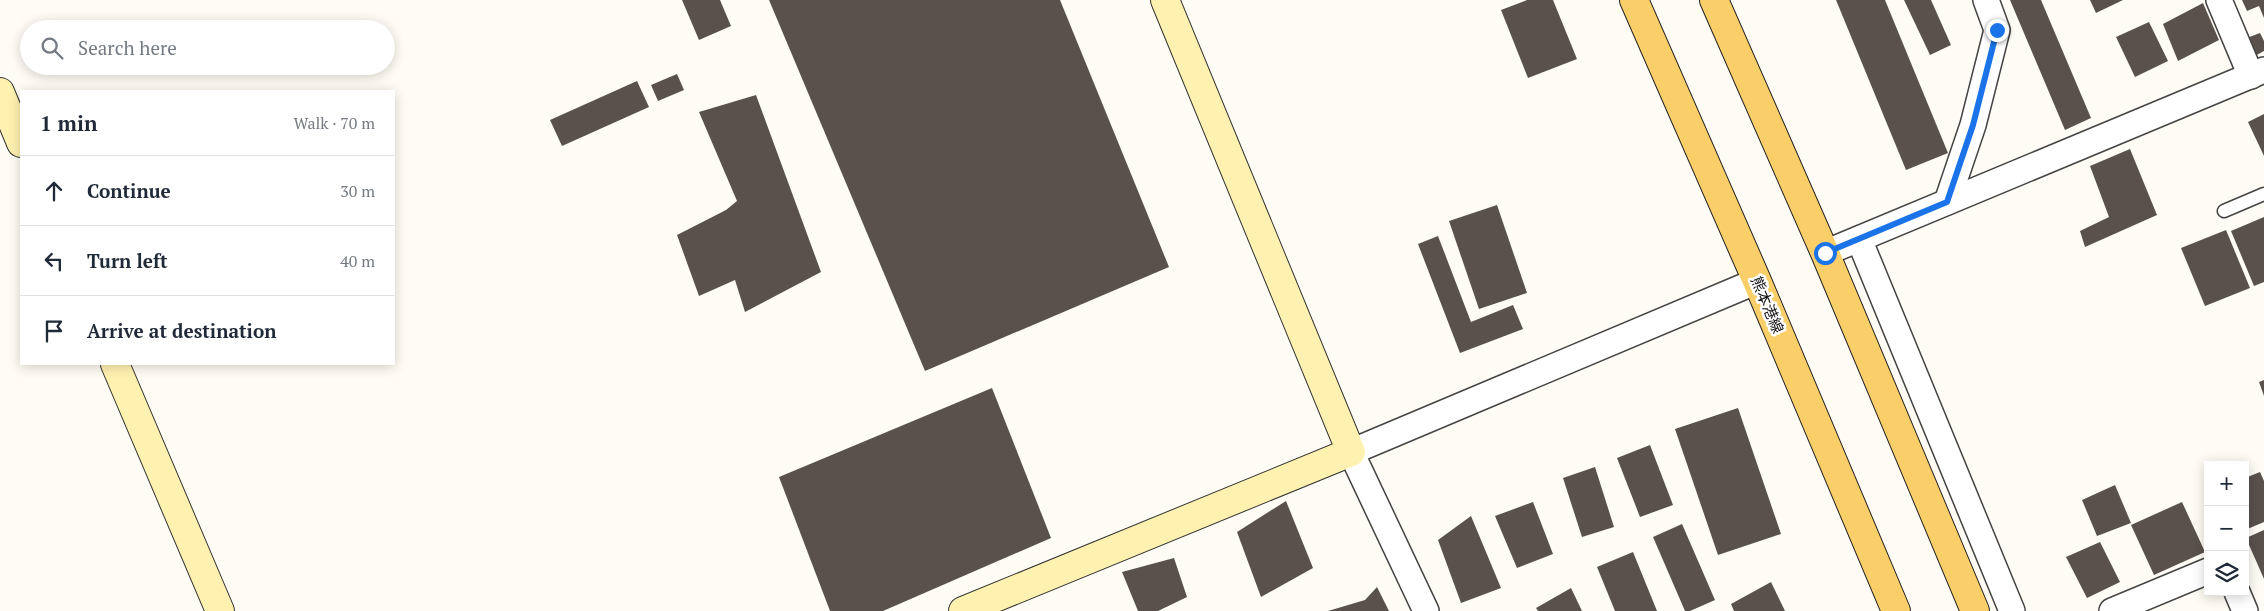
<!DOCTYPE html>
<html lang="en">
<head>
<meta charset="utf-8">
<style>
	:root { --surface:#fff; --page:#f2f2f3; --text:#1f2937; --muted:#747a83; --line:#e0e1e3 }
	body { margin:0; font-family:"PT Serif","Noto Sans JP",serif; background:var(--page); color:var(--text) }
	.controls { position:absolute; right:15px; bottom:15px; display:grid; overflow:hidden; border-radius:0px; box-shadow:0 2px 12px #0003 }
	.controls button { width:45px; height:45px; display:grid; place-items:center; padding:0; border:0; border-bottom:1px solid var(--line); background:var(--surface); color:var(--text); font:25px sans-serif }
	.stop { position:absolute; width:15px; height:15px; margin:-11px; border:4px solid #1a73e8; border-radius:50%; background:#fff }
	.stop.end { background:#1a73e8; border-color:#fff; box-shadow:0 1px 5px #0008 }
	.list { margin:0; padding:0; list-style:none }
	h2 { display:flex; justify-content:space-between; align-items:center; height:65px; margin:0; padding:0 20px; font-size:21px }
	h2 small { font-size:16px; font-weight:400; color:var(--muted) }
	.list li { display:grid; grid-template-columns:32px 1fr auto; gap:15px; align-items:center; box-sizing:border-box; height:70px; padding:0 20px; border-top:1px solid var(--line) }
	.list b { display:block; font-size:19px; white-space:nowrap }
	.list em { font-size:16px; font-style:normal; color:var(--muted) }
	.icon { flex:none; width:28px; height:28px; fill:none; stroke:currentColor; stroke-width:2; stroke-linecap:round; stroke-linejoin:round }
	.map { position:relative; flex:none; width:2264px; height:611px; overflow:hidden }
	.search { position:absolute; background:var(--surface); box-shadow:0 2px 12px #0003; left:20px; top:20px; width:375px; height:55px; display:flex; align-items:center; gap:12px; box-sizing:border-box; padding:0 18px; border-radius:28px; color:var(--muted); font-size:19px }
	.panel { position:absolute; background:var(--surface); box-shadow:0 2px 12px #0003; left:20px; top:90px; width:375px; height:275px; border-radius:0px }
	.map>svg:first-child { display:block }
	.building { fill:#5a514d }
	.lines { fill:none; stroke-linecap:round; stroke-linejoin:round }
	.lane-casing { stroke:#444; stroke-width:15 }
	.street-casing { stroke:#444; stroke-width:28 }
	.secondary-casing { stroke:#333; stroke-width:30 }
	.primary-casing { stroke:#222; stroke-width:30 }
	.lane { stroke:#fff; stroke-width:12 }
	.street { stroke:#fff; stroke-width:25 }
	.secondary { stroke:#fff2b0; stroke-width:28 }
	.primary { stroke:#facf69; stroke-width:28 }
	.route { stroke:#1a73e8; stroke-width:6 }
	.labels { text-anchor:middle; stroke-width:5; stroke-linejoin:round; paint-order:stroke }
	.street-label { font-size:15px; fill:#111; stroke:#fff }
</style>
</head>
<body>
<div class="map">
<svg width="2264" height="611" viewBox="0 0 2264 611">
	<rect width="100%" height="100%" fill="#fffcf5"/>
	<g class="building">
		<polygon points="682,0 720,0 731,26 699,40"/>
		<polygon points="769,0 1060,0 1169,267 925,371"/>
		<polygon points="1527,0 1553,0 1577,59 1528,78 1501,10"/>
		<polygon points="1836,0 1885,0 1948,153 1906,170"/>
		<polygon points="1904,0 1931,0 1951,45 1930,55"/>
		<polygon points="2010,0 2041,0 2091,118 2065,130"/>
		<polygon points="2090,0 2123,0 2096,13"/>
		<polygon points="2242,0 2264,0 2264,18 2259,6 2247,11"/>
		<polygon points="2203,3 2219,40 2178,61 2163,24"/>
		<polygon points="2149,22 2168,61 2135,77 2116,37"/>
		<polygon points="2260,33 2264,41 2264,51 2253,57 2244,39"/>
		<polygon points="677,74 684,90 658,101 651,85"/>
		<polygon points="637,81 649,107 562,146 550,120"/>
		<polygon points="756,95 821,272 745,312 735,280 699,296 677,235 726,210 737,201 699,112"/>
		<polygon points="2264,114 2264,156 2248,122"/>
		<polygon points="2130,149 2157,215 2085,247 2080,231 2109,217 2090,166"/>
		<polygon points="1497,205 1527,293 1479,309 1449,221"/>
		<polygon points="2264,217 2264,282 2254,286 2231,231"/>
		<polygon points="2226,230 2250,288 2205,306 2181,248"/>
		<polygon points="1438,236 1471,322 1513,305 1523,329 1460,353 1418,244"/>
		<polygon points="2264,380 2264,396 2259,382"/>
		<polygon points="992,388 1051,538 883,611 830,611 779,477"/>
		<polygon points="1738,408 1781,534 1718,555 1675,429"/>
		<polygon points="1650,445 1673,505 1640,517 1617,458"/>
		<polygon points="1595,467 1614,527 1582,537 1563,478"/>
		<polygon points="2260,472 2264,481 2264,522 2245,530 2245,478"/>
		<polygon points="2115,485 2131,523 2097,536 2082,500"/>
		<polygon points="1286,501 1313,568 1261,597 1237,532"/>
		<polygon points="1533,502 1553,554 1517,568 1495,516"/>
		<polygon points="2182,502 2205,552 2154,575 2131,525"/>
		<polygon points="1471,516 1501,588 1461,603 1438,540"/>
		<polygon points="1682,524 1715,600 1690,611 1685,611 1653,537"/>
		<polygon points="2264,530 2264,579 2246,538"/>
		<polygon points="2100,542 2120,582 2087,598 2066,557"/>
		<polygon points="1633,552 1657,611 1615,611 1597,567"/>
		<polygon points="1174,558 1187,597 1158,611 1138,611 1122,572"/>
		<polygon points="1771,582 1785,611 1734,611 1731,604"/>
		<polygon points="1377,587 1389,611 1328,611 1365,600"/>
		<polygon points="1571,588 1582,611 1538,611 1536,608"/>
	</g>
	<g class="lines">
		<g class="lane-casing">
			<polyline id="lane" points="2224,211 2264,194"/>
		</g>
		<g class="street-casing">
			<g id="street">
				<polyline points="2219,0 2251,76"/>
				<polyline points="1947,202 1973,125 1997,30 1986,0"/>
				<polyline points="1859,239 2012,611"/>
				<polyline points="1825,253 2264,70"/>
				<polyline points="2237,592 2245,611"/>
				<polyline points="1426,611 1351,452 1757,281"/>
				<polyline points="2112,611 2208,571"/>
			</g>
		</g>
		<g class="secondary-casing">
			<g id="secondary">
				<polyline points="0,92 21,143"/>
				<polyline points="115,364 220,611"/>
				<polyline points="963,611 1351,452 1165,0"/>
			</g>
		</g>
		<g class="primary-casing">
			<g id="primary">
				<polyline points="1634,0 1757,281 1896,611"/>
				<polyline points="1714,0 1825,253 1975,611"/>
			</g>
		</g>
		<use href="#lane" class="lane"/>
		<use href="#street" class="street"/>
		<use href="#secondary" class="secondary"/>
		<use href="#primary" class="primary"/>
	</g>
	<g class="lines">
		<polyline class="route" points="1825,253 1947,202 1973,125 1997,30"/>
	</g>
	<g class="labels">
		<g class="street-label">
			<text transform="translate(1767 305) rotate(67)" y="5">熊本港線</text>
		</g>
	</g>
</svg>
<div class="controls">
<button>+</button>
<button>−</button>
<button><svg class="icon" aria-label="layers" viewBox="0 0 24 24"><path d="M12 4l9 5-9 5-9-5zM3 14l9 5 9-5"/></svg></button>
</div>
<div class="stop" style="left:1825px;top:253px"></div>
<div class="stop end" style="left:1997px;top:30px"></div>
<div class="search"><svg class="icon" aria-label="search" viewBox="0 0 24 24"><circle cx="10" cy="10" r="6"/><path d="M15 15l6 6"/></svg>Search here</div>
<section class="panel">
<h2>1 min<small>Walk · 70 m</small></h2>
<ul class="list">
<li><svg class="icon" aria-label="ahead" viewBox="0 0 24 24"><path d="M12 20V5M6 11l6-6 6 6"/></svg><div><b>Continue</b></div><em>30 m</em></li>
<li><svg class="icon" aria-label="left" viewBox="0 0 24 24"><path d="M17 20v-9H6M10 6l-5 5 5 5"/></svg><div><b>Turn left</b></div><em>40 m</em></li>
<li><svg class="icon" aria-label="arrive" viewBox="0 0 24 24"><path d="M6 21V4h12l-3 4 3 4H6"/></svg><div><b>Arrive at destination</b></div></li>
</ul>
</section>
</div>
</body>
</html>
